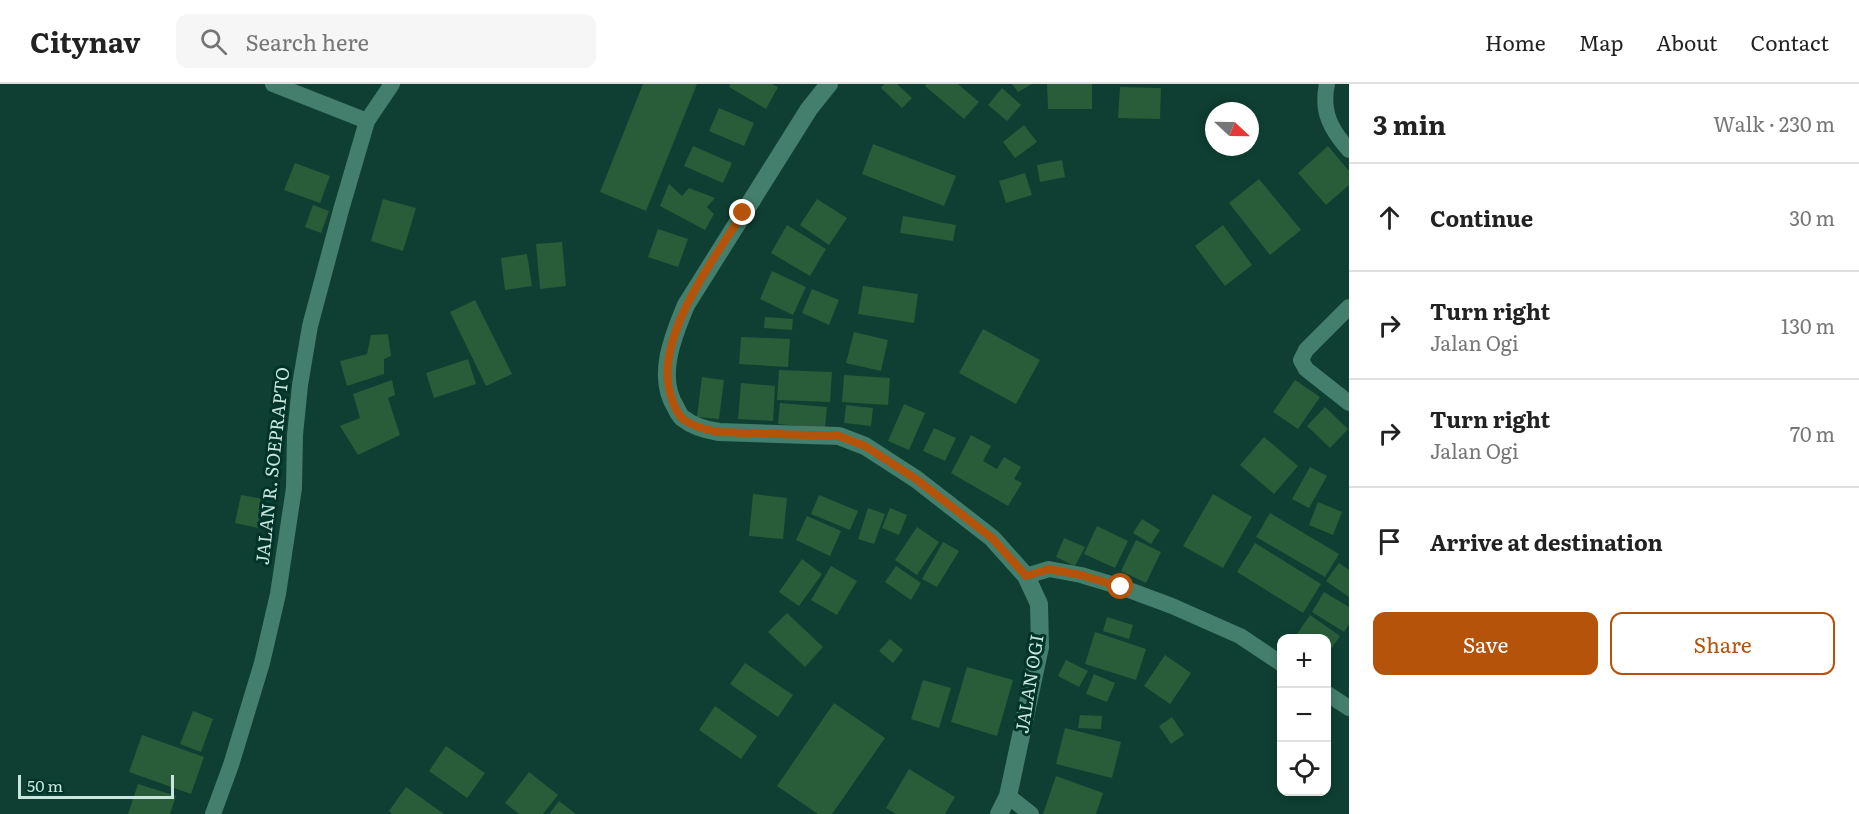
<!DOCTYPE html>
<html lang="en">
<head>
<meta charset="utf-8">
<style>
	:root { --surface:#fff; --page:#f6f6f6; --text:#222; --muted:#767676; --line:#e0e0e0; --accent:#b45309 }
	body { margin:0; font-family:Literata,serif; background:var(--page); color:var(--text) }
	.controls { position:absolute; right:18px; bottom:18px; display:grid; overflow:hidden; border-radius:12px; box-shadow:0 3px 9px #0003 }
	.controls button { width:54px; height:54px; display:grid; place-items:center; padding:0; border:0; border-bottom:2px solid var(--line); background:var(--surface); color:var(--text); font:30px sans-serif }
	.compass { position:absolute; left:1205px; top:18px; width:54px; height:54px; border-radius:50%; background:var(--surface); box-shadow:0 3px 9px #0003; rotate:112deg }
	.scale { position:absolute; left:18px; bottom:15px; width:156px; box-sizing:border-box; padding-left:6px; border:3px solid #c8e6db; border-top:0; font-size:16px; line-height:21px; white-space:nowrap; color:#c8e6db; -webkit-text-stroke:4px #013428; paint-order:stroke }
	.stop { position:absolute; width:18px; height:18px; margin:-14px; border:4px solid #b45309; border-radius:50%; background:#fff }
	.stop.end { background:#b45309; border-color:#fff; box-shadow:0 2px 6px #0008 }
	.list { margin:0; padding:0; list-style:none }
	h2 { display:flex; justify-content:space-between; align-items:center; height:78px; margin:0; padding:0 24px; font-size:26px }
	h2 small { font-size:20px; font-weight:400; color:var(--muted) }
	.list li { display:grid; grid-template-columns:39px 1fr auto; gap:18px; align-items:center; box-sizing:border-box; height:108px; padding:0 24px; border-top:2px solid var(--line) }
	.list b { display:block; font-size:22px; white-space:nowrap }
	.list p { margin:0; font-size:20px; white-space:nowrap; color:var(--muted) }
	.list em { font-size:20px; font-style:normal; color:var(--muted) }
	.actions { display:flex; gap:12px; padding:18px 24px }
	.actions a { flex:1; padding:14px 0; border:2px solid var(--accent); border-radius:12px; text-align:center; font-size:21px; color:var(--accent) }
	.actions .main { background:var(--accent); color:#fff }
	.icon { flex:none; width:33px; height:33px; fill:none; stroke:currentColor; stroke-width:2; stroke-linecap:round; stroke-linejoin:round }
	.map { position:relative; flex:none; width:1349px; height:730px; overflow:hidden }
	header { display:flex; align-items:center; gap:36px; box-sizing:border-box; height:84px; padding:0 30px; background:var(--surface); border-bottom:2px solid var(--line) }
	header strong { font-size:28px }
	nav { display:flex; gap:33px; margin-inline-start:auto; font-size:21px }
	.search { width:420px; height:54px; background:var(--page); display:flex; align-items:center; gap:15px; box-sizing:border-box; padding:0 21px; border-radius:12px; color:var(--muted); font-size:22px }
	main { display:flex }
	aside { flex:1; background:var(--surface) }
	.map>svg:first-child { display:block }
	.building { fill:#295c38 }
	.lines { fill:none; stroke-linecap:round; stroke-linejoin:round }
	.street { stroke:#437f6c; stroke-width:16 }
	.secondary { stroke:#437f6c; stroke-width:18 }
	.route { stroke:#b45309; stroke-width:8 }
	.labels { text-anchor:middle; stroke-width:6; stroke-linejoin:round; paint-order:stroke }
	.street-label { font-size:18px; fill:#c8e6db; stroke:#013428 }
</style>
</head>
<body>
<header>
<strong>Citynav</strong>
<div class="search"><svg class="icon" aria-label="search" viewBox="0 0 24 24"><circle cx="10" cy="10" r="6"/><path d="M15 15l6 6"/></svg>Search here</div>
<nav><a>Home</a><a>Map</a><a>About</a><a>Contact</a></nav>
</header>
<main>
<div class="map">
<svg width="1349" height="730" viewBox="0 0 1349 730">
	<rect width="100%" height="100%" fill="#0f3f32"/>
	<g class="building">
		<polygon points="643,0 697,0 646,127 600,108"/>
		<polygon points="730,0 772,0 778,3 766,25 729,3"/>
		<polygon points="884,0 897,0 912,14 902,24 881,4"/>
		<polygon points="926,0 958,0 979,18 964,35 925,2"/>
		<polygon points="1012,0 1032,0 1018,8"/>
		<polygon points="1047,0 1092,0 1092,25 1048,25"/>
		<polygon points="1120,3 1161,4 1160,35 1118,34"/>
		<polygon points="1002,4 1021,21 1007,37 988,21"/>
		<polygon points="719,24 754,39 744,62 709,47"/>
		<polygon points="1024,41 1037,58 1015,74 1003,58"/>
		<polygon points="873,60 956,92 944,122 862,90"/>
		<polygon points="693,62 732,79 723,99 684,82"/>
		<polygon points="1328,62 1349,87 1349,101 1326,121 1298,89"/>
		<polygon points="1062,76 1065,93 1040,98 1037,81"/>
		<polygon points="295,79 330,92 320,119 284,106"/>
		<polygon points="1025,89 1032,111 1006,119 999,97"/>
		<polygon points="1259,95 1301,146 1270,171 1229,119"/>
		<polygon points="669,100 682,112 689,104 715,114 707,123 714,130 705,146 660,122"/>
		<polygon points="383,115 416,124 403,167 371,157"/>
		<polygon points="817,115 847,134 829,161 800,141"/>
		<polygon points="313,121 329,127 321,149 305,143"/>
		<polygon points="903,132 956,141 953,157 900,149"/>
		<polygon points="787,141 826,165 810,192 771,169"/>
		<polygon points="1223,141 1252,181 1225,202 1195,162"/>
		<polygon points="658,145 688,155 678,183 648,173"/>
		<polygon points="562,158 566,202 540,205 536,160"/>
		<polygon points="527,170 532,202 505,206 501,174"/>
		<polygon points="772,187 806,203 793,231 760,215"/>
		<polygon points="863,202 918,210 914,239 858,230"/>
		<polygon points="812,205 839,216 829,241 802,229"/>
		<polygon points="475,216 512,290 486,302 450,228"/>
		<polygon points="765,233 793,235 792,246 764,244"/>
		<polygon points="983,245 1040,276 1016,320 959,289"/>
		<polygon points="854,248 888,256 881,287 846,279"/>
		<polygon points="388,250 391,272 384,275 384,290 347,302 340,277 367,270 371,251"/>
		<polygon points="741,253 790,255 788,283 739,280"/>
		<polygon points="468,275 476,300 434,314 426,289"/>
		<polygon points="779,286 832,288 830,318 777,316"/>
		<polygon points="844,291 890,294 888,321 842,318"/>
		<polygon points="702,293 724,296 719,335 697,333"/>
		<polygon points="392,296 395,311 388,314 400,351 358,371 340,342 360,334 353,310"/>
		<polygon points="1295,296 1320,313 1298,345 1273,328"/>
		<polygon points="741,299 775,302 773,337 738,335"/>
		<polygon points="780,319 827,323 825,344 778,340"/>
		<polygon points="904,320 925,329 909,366 888,357"/>
		<polygon points="846,321 873,324 871,342 844,339"/>
		<polygon points="1325,323 1348,345 1330,364 1307,342"/>
		<polygon points="934,344 956,354 945,377 923,367"/>
		<polygon points="971,351 991,362 983,377 997,385 1004,373 1021,383 1014,395 1022,399 1008,422 951,389"/>
		<polygon points="1264,353 1298,382 1274,410 1240,381"/>
		<polygon points="1310,383 1327,392 1309,424 1292,415"/>
		<polygon points="753,410 787,414 783,455 749,452"/>
		<polygon points="1213,410 1252,433 1223,484 1183,462"/>
		<polygon points="241,411 263,415 258,444 235,439"/>
		<polygon points="819,411 858,427 850,446 811,430"/>
		<polygon points="1318,418 1342,428 1333,451 1309,441"/>
		<polygon points="868,424 885,430 874,460 858,455"/>
		<polygon points="890,424 907,431 899,451 882,444"/>
		<polygon points="1270,429 1339,470 1325,493 1256,453"/>
		<polygon points="807,432 841,447 830,472 796,456"/>
		<polygon points="1142,435 1160,446 1151,460 1133,449"/>
		<polygon points="1097,442 1128,457 1115,484 1084,470"/>
		<polygon points="917,443 939,458 917,491 895,476"/>
		<polygon points="1064,454 1085,463 1075,482 1056,473"/>
		<polygon points="1136,456 1161,468 1146,499 1121,487"/>
		<polygon points="943,458 959,467 937,503 922,495"/>
		<polygon points="1255,459 1321,500 1303,529 1237,488"/>
		<polygon points="802,475 822,490 799,522 779,508"/>
		<polygon points="1339,479 1349,486 1349,513 1326,497"/>
		<polygon points="831,482 857,497 837,531 811,516"/>
		<polygon points="896,482 921,499 911,516 885,498"/>
		<polygon points="1324,508 1349,523 1349,540 1344,548 1312,528"/>
		<polygon points="787,529 823,563 805,583 768,548"/>
		<polygon points="1310,531 1340,552 1326,572 1326,554 1304,554 1297,550"/>
		<polygon points="1107,533 1133,541 1129,555 1103,547"/>
		<polygon points="1095,548 1146,565 1136,596 1085,580"/>
		<polygon points="890,555 903,566 893,579 879,567"/>
		<polygon points="1165,571 1191,589 1170,620 1144,602"/>
		<polygon points="1066,576 1088,587 1079,603 1058,592"/>
		<polygon points="745,579 793,611 778,633 730,600"/>
		<polygon points="967,583 1013,596 997,652 951,638"/>
		<polygon points="1094,590 1115,599 1107,618 1086,610"/>
		<polygon points="923,596 951,604 939,644 911,635"/>
		<polygon points="834,619 885,654 832,730 818,730 777,702"/>
		<polygon points="715,622 757,652 741,675 699,646"/>
		<polygon points="193,627 213,635 201,668 180,660"/>
		<polygon points="1080,631 1102,632 1101,645 1078,644"/>
		<polygon points="1172,633 1184,651 1171,660 1159,642"/>
		<polygon points="1065,644 1121,658 1112,694 1056,680"/>
		<polygon points="142,651 204,673 191,710 129,688"/>
		<polygon points="446,662 485,689 467,714 429,687"/>
		<polygon points="909,685 955,713 945,730 896,730 886,724"/>
		<polygon points="529,688 558,711 543,730 519,730 505,719"/>
		<polygon points="1056,692 1103,709 1096,730 1043,730"/>
		<polygon points="138,700 176,712 170,730 128,730"/>
		<polygon points="406,703 444,730 392,730 389,727"/>
		<polygon points="559,717 576,730 549,730"/>
	</g>
	<g class="lines">
		<g class="street">
			<polyline points="273,0 367,37"/>
			<path d="M1327 0C1321 28 1331 46 1349 66"/>
			<polyline points="1349,223 1306,266 1301,276 1306,285 1349,319"/>
			<polyline points="1026,492 1049,485 1081,491 1121,503 1172,522 1240,552 1282,580"/>
			<polyline points="1326,609 1349,624"/>
			<polyline points="1008,712 1031,730"/>
			<polyline points="213,730 231,681 262,579 278,510 294,404 295,351 300,301 310,242 341,126 367,37 392,0"/>
		</g>
		<path class="secondary" d="M829 0 809 25 686 221C673 252 656 293 676 324 678 328 680 333 684 335 694 343 706 346 719 348L839 352 865 362 916 395 992 454 1026 492 1039 520 1040 563 1008 712 999 730"/>
	</g>
	<g class="lines">
		<path class="route" d="M743 129C714 175 652 256 671 312 673 320 678 331 684 336 695 343 706 346 719 348L839 352 865 362 916 395 992 454 1026 492 1049 485 1081 491 1121 503"/>
	</g>
	<g class="labels">
		<g class="street-label">
			<text transform="translate(273 382) rotate(-84)" y="6">JALAN R. SOEPRAPTO</text>
			<text transform="translate(1030 600) rotate(-81)" y="6">JALAN OGI</text>
		</g>
	</g>
</svg>
<div class="controls">
<button>+</button>
<button>−</button>
<button><svg class="icon" aria-label="locate" viewBox="0 0 24 24"><circle cx="12" cy="12" r="6"/><path d="M12 2v4M12 18v4M2 12h4M18 12h4"/></svg></button>
</div>
<svg class="compass" viewBox="-18 -18 36 36"><path d="M0-13l5 13h-10z" fill="#e53935"/><path d="M0 13l5-13h-10z" fill="#767676"/></svg>
<div class="scale">50 m</div>
<div class="stop" style="left:1121px;top:503px"></div>
<div class="stop end" style="left:743px;top:129px"></div>
</div>
<aside>
<h2>3 min<small>Walk · 230 m</small></h2>
<ul class="list">
<li><svg class="icon" aria-label="ahead" viewBox="0 0 24 24"><path d="M12 20V5M6 11l6-6 6 6"/></svg><div><b>Continue</b></div><em>30 m</em></li>
<li><svg class="icon" aria-label="right" viewBox="0 0 24 24"><path d="M7 20v-9h11M14 6l5 5-5 5"/></svg><div><b>Turn right</b><p>Jalan Ogi</p></div><em>130 m</em></li>
<li><svg class="icon" aria-label="right" viewBox="0 0 24 24"><path d="M7 20v-9h11M14 6l5 5-5 5"/></svg><div><b>Turn right</b><p>Jalan Ogi</p></div><em>70 m</em></li>
<li><svg class="icon" aria-label="arrive" viewBox="0 0 24 24"><path d="M6 21V4h12l-3 4 3 4H6"/></svg><div><b>Arrive at destination</b></div></li>
</ul>
<div class="actions"><a class="main">Save</a><a>Share</a></div>
</aside>
</main>
</body>
</html>
